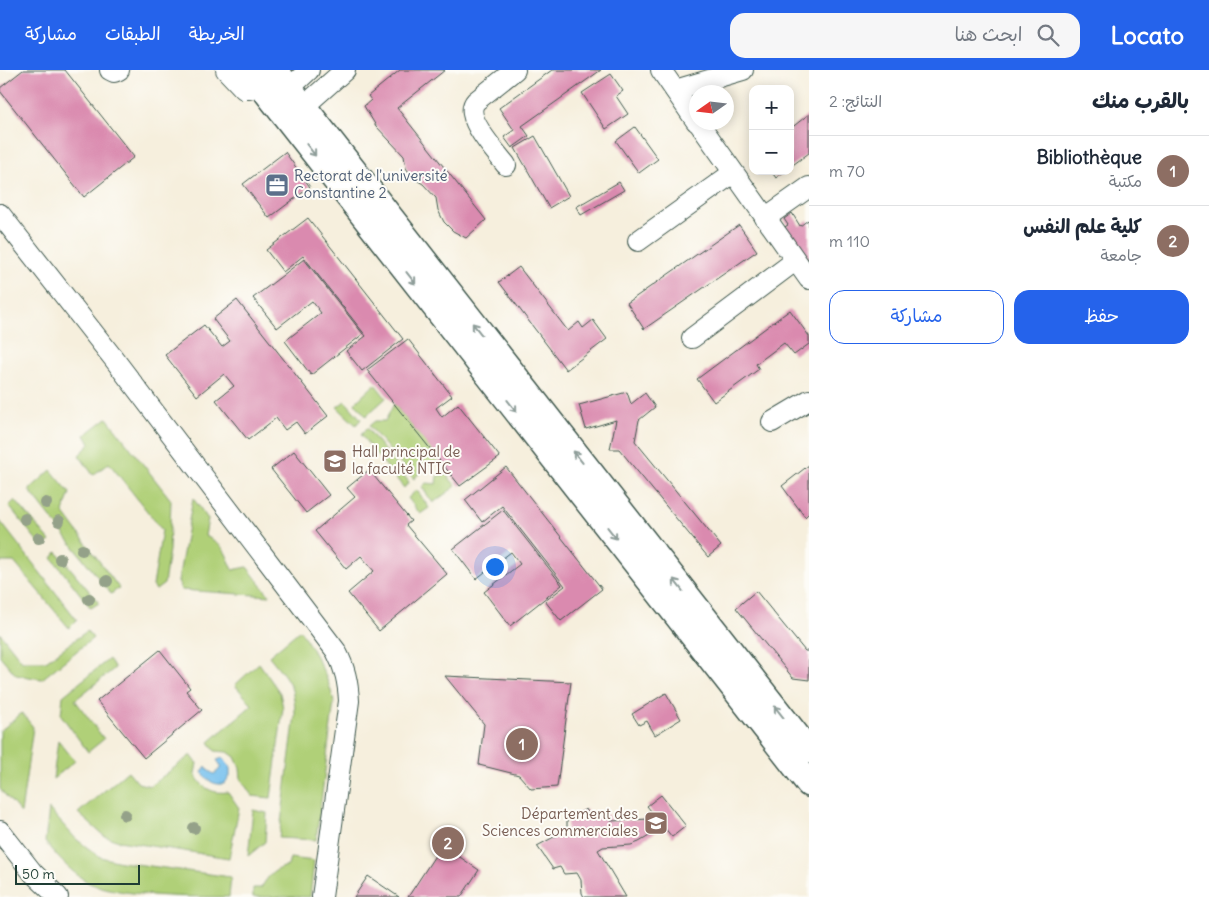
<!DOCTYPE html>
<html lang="ar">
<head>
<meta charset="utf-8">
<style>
	:root { --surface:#fff; --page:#f6f6f7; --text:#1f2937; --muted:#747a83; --line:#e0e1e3; --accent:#2563eb }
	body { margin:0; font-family:Delius,"Playpen Sans Arabic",sans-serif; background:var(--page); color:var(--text); direction:rtl }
	.controls { position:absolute; right:15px; top:15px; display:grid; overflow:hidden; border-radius:10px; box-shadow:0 2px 12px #0003 }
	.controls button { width:45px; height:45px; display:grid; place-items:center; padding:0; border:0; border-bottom:1px solid var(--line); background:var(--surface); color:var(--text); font:25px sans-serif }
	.compass { position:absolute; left:689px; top:15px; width:45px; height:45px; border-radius:50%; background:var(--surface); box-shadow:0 2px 12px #0003; rotate:256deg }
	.scale { position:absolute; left:15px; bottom:12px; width:125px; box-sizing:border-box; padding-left:5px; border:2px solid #1f3d34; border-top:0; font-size:14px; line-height:18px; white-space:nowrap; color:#1f3d34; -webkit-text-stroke:4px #fdfcf7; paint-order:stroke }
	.you { position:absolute; left:494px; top:496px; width:18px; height:18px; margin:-12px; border:4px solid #fff; border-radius:50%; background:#1a73e8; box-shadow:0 0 0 8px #1a73e833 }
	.badge { display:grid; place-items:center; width:32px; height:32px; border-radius:50%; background:var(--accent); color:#fff; font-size:16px; font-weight:700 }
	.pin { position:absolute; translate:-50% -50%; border:2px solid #fff; box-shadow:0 1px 5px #0006 }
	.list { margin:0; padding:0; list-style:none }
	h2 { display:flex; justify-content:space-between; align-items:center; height:65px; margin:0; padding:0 20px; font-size:21px }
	h2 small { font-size:16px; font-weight:400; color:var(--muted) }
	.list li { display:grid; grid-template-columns:32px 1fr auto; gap:15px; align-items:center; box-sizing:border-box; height:70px; padding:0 20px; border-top:1px solid var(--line) }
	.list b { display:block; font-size:19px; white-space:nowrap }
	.list p { margin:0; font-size:16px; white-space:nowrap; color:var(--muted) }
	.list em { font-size:16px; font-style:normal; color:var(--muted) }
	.actions { display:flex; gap:10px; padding:15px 20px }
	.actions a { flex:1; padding:11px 0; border:1px solid var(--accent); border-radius:15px; text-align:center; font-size:18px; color:var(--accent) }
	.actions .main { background:var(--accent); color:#fff }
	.icon { flex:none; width:28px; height:28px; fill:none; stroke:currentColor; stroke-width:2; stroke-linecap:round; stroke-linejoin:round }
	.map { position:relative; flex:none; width:809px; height:827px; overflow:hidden; direction:ltr }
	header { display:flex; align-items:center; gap:30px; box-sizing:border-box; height:70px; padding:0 25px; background:var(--accent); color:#fff }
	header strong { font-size:24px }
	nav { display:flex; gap:28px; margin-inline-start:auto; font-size:18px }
	.search { width:350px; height:45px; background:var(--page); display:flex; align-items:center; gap:12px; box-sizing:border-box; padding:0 18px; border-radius:15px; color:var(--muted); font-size:19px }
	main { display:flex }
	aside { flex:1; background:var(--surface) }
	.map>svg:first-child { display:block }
	.green { fill:#b0d078; stroke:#688656 }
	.water { fill:#75c0ee; stroke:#4a7e91 }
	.building { fill:#da8aaf }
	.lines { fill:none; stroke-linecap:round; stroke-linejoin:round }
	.minor-casing { stroke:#3f584d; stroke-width:22 }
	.major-casing { stroke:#3f584d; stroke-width:28 }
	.minor { stroke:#fff; stroke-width:20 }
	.major { stroke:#fff; stroke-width:25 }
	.tree { fill:#94a189 }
	.oneway { stroke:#8f9e9a }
	.labels { text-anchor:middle; stroke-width:4; stroke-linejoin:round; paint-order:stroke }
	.service-label { font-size:15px; fill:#4e5e75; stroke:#fdfcf7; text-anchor:start }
	.education-label { font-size:15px; fill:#785e54; stroke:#fdfcf7; text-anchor:start }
</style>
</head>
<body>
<header>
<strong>Locato</strong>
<div class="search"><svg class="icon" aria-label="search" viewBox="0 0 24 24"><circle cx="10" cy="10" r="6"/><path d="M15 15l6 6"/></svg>ابحث هنا</div>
<nav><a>الخريطة</a><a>الطبقات</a><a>مشاركة</a></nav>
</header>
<main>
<aside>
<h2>بالقرب منك<small>النتائج: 2</small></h2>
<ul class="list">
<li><span class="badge" style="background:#8d6e63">1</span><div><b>Bibliothèque</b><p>مكتبة</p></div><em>70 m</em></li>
<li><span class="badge" style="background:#8d6e63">2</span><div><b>كلية علم النفس</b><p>جامعة</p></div><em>110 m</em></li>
</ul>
<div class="actions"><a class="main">حفظ</a><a>مشاركة</a></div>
</aside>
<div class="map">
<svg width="809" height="827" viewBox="0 0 809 827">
	<rect width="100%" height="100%" fill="#fdfcf7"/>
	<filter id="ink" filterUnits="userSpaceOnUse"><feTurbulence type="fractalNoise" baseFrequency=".02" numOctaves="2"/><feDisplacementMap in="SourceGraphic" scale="10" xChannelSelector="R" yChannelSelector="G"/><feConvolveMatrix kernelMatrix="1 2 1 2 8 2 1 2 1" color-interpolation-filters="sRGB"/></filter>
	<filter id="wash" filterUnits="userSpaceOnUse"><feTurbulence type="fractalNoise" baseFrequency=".0096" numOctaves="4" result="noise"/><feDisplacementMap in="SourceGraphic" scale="20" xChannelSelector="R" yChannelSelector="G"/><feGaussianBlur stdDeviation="1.12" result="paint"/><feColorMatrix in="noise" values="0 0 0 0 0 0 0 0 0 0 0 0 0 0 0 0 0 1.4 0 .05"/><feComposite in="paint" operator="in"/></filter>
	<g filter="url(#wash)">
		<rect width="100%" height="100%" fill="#f6efdd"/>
		<g class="green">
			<polygon points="375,314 386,328 366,346 355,333"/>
			<polygon points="345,331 361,349 356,355 337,337"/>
			<polygon points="394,334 439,389 432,394 422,395 418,405 414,409 369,356 375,351 385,351"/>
			<polygon points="107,348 171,430 169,480 164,514 156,520 153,516 162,460 109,393 93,405 79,385 90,374 85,365"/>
			<polygon points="367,358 409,412 404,418 361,365"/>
			<polygon points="51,400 70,423 63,442 119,518 111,524 29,420"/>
			<polygon points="446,404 456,416 433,433 422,417 426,413 436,414 437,406"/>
			<polygon points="417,420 429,438 420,444 408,428"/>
			<path d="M193 428 208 449 205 466C225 475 225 482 233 500L247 497 270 526 181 520 178 511Z"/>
			<polygon points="15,430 50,471 42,477 9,436"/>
			<polygon points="0,451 77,550 69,558 14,492 0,492"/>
			<polygon points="57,482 99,533 91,538 52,488"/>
			<path d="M300 560C315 583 328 606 334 632L316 770 279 768 295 645C295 614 287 609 269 586Z"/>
			<polygon points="87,561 93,568 42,609 16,605 0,586 0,563 22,591 46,591"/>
			<polygon points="109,589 115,598 75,630 104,669 88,682 61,645 63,626"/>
			<polygon points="259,593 280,623 283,638 271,728 252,726 241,709 240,698 235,687 228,682 215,681 209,672 252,635 235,615"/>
			<polygon points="22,643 33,657 21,743 0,719 0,661"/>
			<polygon points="58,670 75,691 53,709"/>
			<path d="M191 685 197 693 195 704C202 718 212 724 228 722L239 738 229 788 119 771 104 766 78 743 128 701 138 713 150 716Z"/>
			<path d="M49 739 76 769 100 787 121 792 231 807 229 827C190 827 122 827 89 813 71 802 58 788 45 772Z"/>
			<polygon points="253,740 267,743 265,772 248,786"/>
			<path d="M290 788 314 791 310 827H253V818H261C268 806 274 799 288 796Z"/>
		</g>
		<path class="water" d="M223 688 230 697V706L224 714C213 715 208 711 202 702L206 696 209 701 214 704 219 700 221 696 217 690Z"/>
		<g id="blocks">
			<g class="building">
				<polygon points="23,0 65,0 134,87 84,127 0,21 0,18"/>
				<polygon points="400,0 445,0 397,38 486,150 466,168 453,161 444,152 438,140 436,128 423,114 413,108 406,98 404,86 376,56 364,36 371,30 368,26"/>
				<polygon points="552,0 601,0 522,56 529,66 512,78 504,67 514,60 499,38"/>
				<polygon points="611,4 623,21 616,26 628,44 606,59 582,23"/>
				<polygon points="809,44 809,83 790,97 790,59"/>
				<polygon points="635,57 658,89 639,103 616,71"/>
				<polygon points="535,66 569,126 549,138 515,78"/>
				<polygon points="285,82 310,117 269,148 243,114"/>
				<polygon points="771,101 785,101 776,108"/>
				<polygon points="619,112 624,120 581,145 576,137"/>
				<polygon points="792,143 800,156 808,150 809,152 809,197 783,158 788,155 784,149"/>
				<polygon points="308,148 403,269 362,301 346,281 366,266 303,186 283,202 266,180"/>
				<polygon points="739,155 757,181 644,259 627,233"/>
				<polygon points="304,189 363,264 311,305 285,271 321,243 312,231 277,258 253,228"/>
				<polygon points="519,197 568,261 579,252 583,258 593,250 607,269 566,300 499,212"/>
				<polygon points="237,230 328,346 305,364 296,352 285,360 276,348 248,370 216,330 234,316 224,304 197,326 165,285 204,255 222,277 230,271 213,249"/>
				<polygon points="790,240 809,266 809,274 794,285 784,273 756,294 759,299 714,332 697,309"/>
				<polygon points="408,269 452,326 436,338 442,347 458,334 500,387 460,416 367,300"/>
				<polygon points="627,322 631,334 645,323 655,337 639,350 635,371 721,476 708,487 619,379 610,379 616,350 586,359 579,335"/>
				<polygon points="294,381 329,425 306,443 271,399"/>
				<polygon points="809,395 809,443 805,447 782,416"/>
				<polygon points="506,397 602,519 561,551 545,531 565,516 502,436 482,452 465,430"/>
				<polygon points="369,400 411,451 406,455 447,504 379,561 348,523 374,501 361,486 346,499 315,461 355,427 347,418"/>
				<polygon points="503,440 562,515 510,556 484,522 520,494 511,482 476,509 453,479"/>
				<polygon points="756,521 805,581 809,581 809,610 793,608 736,538"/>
				<polygon points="160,580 190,618 186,621 202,640 144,688 97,631"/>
				<polygon points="445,606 571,612 557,717 531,719 519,705 479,695 484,654"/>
				<polygon points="666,623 681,649 655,665 647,651 639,655 632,644"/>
				<polygon points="661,725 686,756 672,767 647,736"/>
				<polygon points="586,739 592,749 605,741 611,751 649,749 653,746 661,759 639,772 631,775 603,777 598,780 626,827 584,827 582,823 581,810 577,803 564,804 560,797 553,799 537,776 567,760 567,750"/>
				<polygon points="442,775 479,800 461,827 408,827"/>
				<polygon points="368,806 399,827 354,827"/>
			</g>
		</g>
	</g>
	<g filter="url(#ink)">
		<use href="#blocks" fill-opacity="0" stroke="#3f584d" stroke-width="1"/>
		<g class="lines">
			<g class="minor-casing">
				<g id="minor">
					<polyline points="110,0 114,2 119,0"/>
					<polyline points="226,0 244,19 250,19 258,12"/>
					<polyline points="661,0 696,51"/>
					<polyline points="675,20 743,0"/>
					<polyline points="279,28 309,0"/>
					<polyline points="293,46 345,0"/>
					<polyline points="698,52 809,209"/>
					<path d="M506 95C496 82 462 46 476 31L515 0"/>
					<path d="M0 144 114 289 336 581C345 598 348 612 349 631L322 827"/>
					<polyline points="765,148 809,117"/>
					<polyline points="638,171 733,103"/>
					<polyline points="692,268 795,191"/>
					<polyline points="772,352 809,330"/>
					<polyline points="0,761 33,803 58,827"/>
				</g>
			</g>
			<g class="major-casing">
				<g id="major">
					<polyline points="249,0 809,714"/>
					<polyline points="275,0 809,681"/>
				</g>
			</g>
			<use href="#minor" class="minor"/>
			<use href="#major" class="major"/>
		</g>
		<g class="tree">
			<circle cx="46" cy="433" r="6"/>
			<circle cx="25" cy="449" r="6"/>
			<circle cx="59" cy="451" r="6"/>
			<circle cx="39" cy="468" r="6"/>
			<circle cx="82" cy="480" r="6"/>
			<circle cx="60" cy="489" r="6"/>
			<circle cx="107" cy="511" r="6"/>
			<circle cx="89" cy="529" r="6"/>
			<circle cx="125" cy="745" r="6"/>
			<circle cx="194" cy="758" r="6"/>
		</g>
		<defs><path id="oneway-shaft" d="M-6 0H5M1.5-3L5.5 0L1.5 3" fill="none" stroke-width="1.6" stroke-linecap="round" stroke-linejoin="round" transform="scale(1.25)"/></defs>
		<g class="oneway">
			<use href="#oneway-shaft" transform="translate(311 80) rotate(52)"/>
			<use href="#oneway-shaft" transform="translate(411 208) rotate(52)"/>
			<use href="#oneway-shaft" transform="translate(477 259) rotate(-128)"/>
			<use href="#oneway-shaft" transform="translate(512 336) rotate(52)"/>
			<use href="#oneway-shaft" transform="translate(578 387) rotate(-128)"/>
			<use href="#oneway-shaft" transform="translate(612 463) rotate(52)"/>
			<use href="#oneway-shaft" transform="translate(678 515) rotate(-128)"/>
			<use href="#oneway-shaft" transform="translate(779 642) rotate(-128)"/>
		</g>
	</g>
	<defs>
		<g id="office-square" transform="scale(1.25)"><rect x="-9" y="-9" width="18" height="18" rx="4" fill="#5c6f8a" stroke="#fdfcf7"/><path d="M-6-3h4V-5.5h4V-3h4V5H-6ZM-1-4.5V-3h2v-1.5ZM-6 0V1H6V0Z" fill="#fff"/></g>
		<g id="university-square" transform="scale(1.25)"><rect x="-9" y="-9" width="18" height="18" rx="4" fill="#8d6e63" stroke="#fdfcf7"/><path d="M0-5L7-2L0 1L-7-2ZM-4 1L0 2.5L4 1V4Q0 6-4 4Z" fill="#fff"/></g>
	</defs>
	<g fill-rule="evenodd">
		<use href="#office-square" x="277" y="115"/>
		<use href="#university-square" x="335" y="391"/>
		<use href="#university-square" x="656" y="753"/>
	</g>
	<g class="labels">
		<g class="service-label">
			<text x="294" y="111">Rectorat de l'université<tspan x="294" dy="17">Constantine 2</tspan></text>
		</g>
		<g class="education-label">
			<text x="352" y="387">Hall principal de<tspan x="352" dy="17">la faculté NTIC</tspan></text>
			<text x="638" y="749" text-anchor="end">Département des<tspan x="638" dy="17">Sciences commerciales</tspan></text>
		</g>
	</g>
</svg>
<div class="controls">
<button>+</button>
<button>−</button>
</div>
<svg class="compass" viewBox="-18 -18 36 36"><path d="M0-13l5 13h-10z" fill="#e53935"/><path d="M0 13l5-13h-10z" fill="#747a83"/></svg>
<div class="scale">50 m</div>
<div class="you"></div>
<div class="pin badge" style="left:522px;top:674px;background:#8d6e63">1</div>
<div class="pin badge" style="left:448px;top:773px;background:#8d6e63">2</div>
</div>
</main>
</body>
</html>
